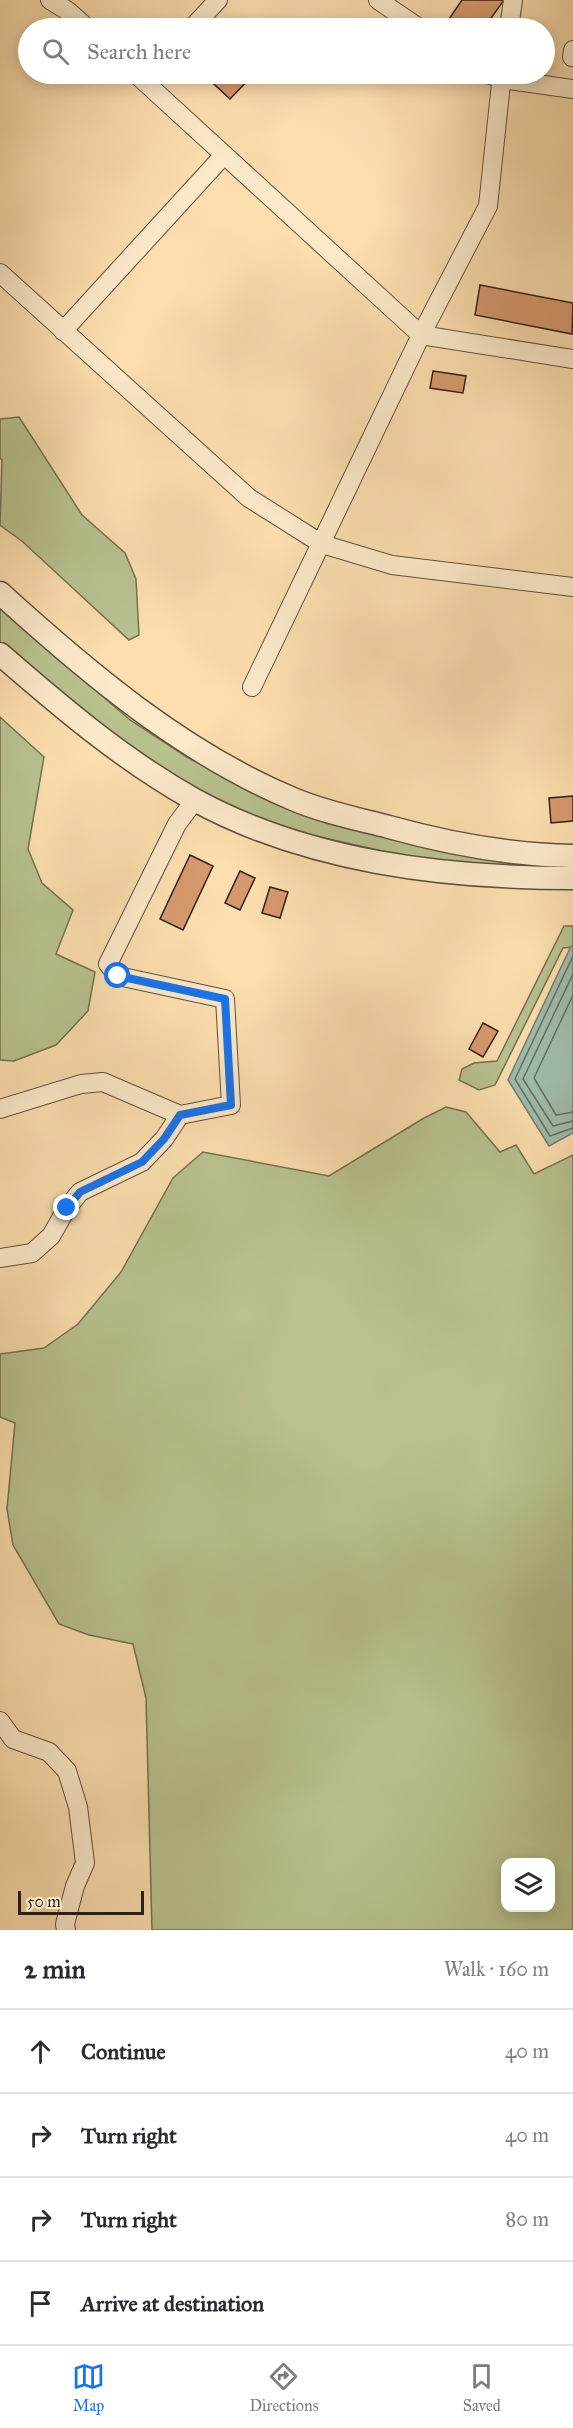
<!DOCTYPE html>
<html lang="en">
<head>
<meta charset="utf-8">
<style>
	:root { --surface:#fff; --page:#f7f7f7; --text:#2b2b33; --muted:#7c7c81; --line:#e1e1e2; --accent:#1a73e8 }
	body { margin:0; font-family:"IM FELL Great Primer",serif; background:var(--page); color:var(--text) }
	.controls { position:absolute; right:18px; bottom:18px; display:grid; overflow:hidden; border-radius:12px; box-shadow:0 3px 15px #0003 }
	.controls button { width:54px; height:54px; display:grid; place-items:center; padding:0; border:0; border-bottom:2px solid var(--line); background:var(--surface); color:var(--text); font:30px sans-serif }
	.scale { position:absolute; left:18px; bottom:15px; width:126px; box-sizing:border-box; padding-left:6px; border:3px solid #2f2017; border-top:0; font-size:16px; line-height:21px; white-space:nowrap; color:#2f2017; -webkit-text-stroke:4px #fce9ca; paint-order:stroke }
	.stop { position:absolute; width:18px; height:18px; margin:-14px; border:4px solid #1a73e8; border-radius:50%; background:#fff }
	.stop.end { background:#1a73e8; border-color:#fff; box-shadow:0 2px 6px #0008 }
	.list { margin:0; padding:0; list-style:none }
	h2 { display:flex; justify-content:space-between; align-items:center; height:78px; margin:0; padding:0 24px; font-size:26px }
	h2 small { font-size:20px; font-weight:400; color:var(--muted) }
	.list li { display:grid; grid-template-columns:39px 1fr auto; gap:18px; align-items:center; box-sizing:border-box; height:84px; padding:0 24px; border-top:2px solid var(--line) }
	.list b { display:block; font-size:22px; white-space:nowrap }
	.list em { font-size:20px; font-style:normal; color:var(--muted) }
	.icon { flex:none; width:33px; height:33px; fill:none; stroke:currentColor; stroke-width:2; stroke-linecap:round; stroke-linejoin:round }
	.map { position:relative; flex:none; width:573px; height:1930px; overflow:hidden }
	.search { position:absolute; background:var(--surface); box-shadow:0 3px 15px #0003; left:18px; right:18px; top:18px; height:66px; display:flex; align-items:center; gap:15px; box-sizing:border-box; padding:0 21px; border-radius:33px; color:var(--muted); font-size:22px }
	.sheet { height:414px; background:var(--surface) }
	nav { display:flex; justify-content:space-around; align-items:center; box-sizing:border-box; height:84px; border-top:2px solid var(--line); background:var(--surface); font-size:16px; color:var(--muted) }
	nav a { display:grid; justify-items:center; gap:3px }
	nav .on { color:var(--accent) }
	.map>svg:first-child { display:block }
	.green { fill:#b8c28f; stroke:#747153; stroke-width:1.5; fill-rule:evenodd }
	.water { fill:#9fbcab; stroke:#727e70; stroke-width:1.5 }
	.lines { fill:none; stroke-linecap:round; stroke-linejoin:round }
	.shore { stroke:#676e61; stroke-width:1.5 }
	.building { fill:#d6996e; stroke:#2f2017; stroke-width:1.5 }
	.minor-casing { stroke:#624f3d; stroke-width:20 }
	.tertiary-casing { stroke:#624f3d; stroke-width:25 }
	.minor { stroke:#fce9ca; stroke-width:18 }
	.tertiary { stroke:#fce9ca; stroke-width:22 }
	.route { stroke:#1a73e8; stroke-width:8 }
</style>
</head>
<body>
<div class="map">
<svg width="573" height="1930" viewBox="0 0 573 1930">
	<rect width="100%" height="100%" fill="#fbddae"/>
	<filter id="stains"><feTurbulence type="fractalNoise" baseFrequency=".00333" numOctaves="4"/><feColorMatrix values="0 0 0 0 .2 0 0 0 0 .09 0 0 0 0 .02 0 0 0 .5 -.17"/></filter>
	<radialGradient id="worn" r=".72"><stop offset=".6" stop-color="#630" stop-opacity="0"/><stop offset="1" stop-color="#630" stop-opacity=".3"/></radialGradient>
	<g class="green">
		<polygon points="19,417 82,515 125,553 136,579 139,635 129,640 23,542 0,525 2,460 0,458 0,419"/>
		<polygon points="0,607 130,720 187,757 238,784 553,865 554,871 413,858 280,828 219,803 94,727 0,642"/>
		<polygon points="0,717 44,757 28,849 42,883 73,910 56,954 95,972 88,1011 56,1045 14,1061 0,1060"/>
		<polygon points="564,926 573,926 573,947 563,948 495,1085 479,1090 459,1080 462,1069 474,1063 497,1061"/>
		<path d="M446 1107 466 1112 500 1152 516 1145 534 1174 573 1155V1930H152L146 1698 133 1644 89 1635 59 1624 13 1545 7 1509 15 1423 0 1417V1354L44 1348 78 1324 121 1272 173 1178 203 1152 329 1176 424 1118ZM506 1862H550V1908H506Z"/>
	</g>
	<polygon class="water" points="571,946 573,946 573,1133 549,1146 508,1080"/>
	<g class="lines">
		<g class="shore">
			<polyline points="573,956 515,1079 550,1136 573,1128"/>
			<polyline points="573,974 523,1079 553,1126 573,1121"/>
			<polyline points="573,995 534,1078 556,1115 573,1112"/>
		</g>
	</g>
	<g class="building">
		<polygon points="462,0 504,0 484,28 462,28 449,19"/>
		<polygon points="245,19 255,28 236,28"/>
		<polygon points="203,74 254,74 230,99"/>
		<polygon points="480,285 573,303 572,334 475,315"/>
		<polygon points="433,371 466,376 463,393 430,388"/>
		<polygon points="573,796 573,821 551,823 549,798"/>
		<polygon points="190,855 213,866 183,930 160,919"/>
		<polygon points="240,871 255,878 240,910 225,903"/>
		<polygon points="270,887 288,892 280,918 262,913"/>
		<polygon points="483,1023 498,1031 483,1057 469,1049"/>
	</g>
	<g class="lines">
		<g class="minor-casing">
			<g id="minor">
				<polyline points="50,0 68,11 87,28"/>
				<polyline points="378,0 419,28"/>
				<polyline points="192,28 218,0"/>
				<polyline points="509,28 513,0"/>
				<polyline points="572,57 573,50"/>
				<polyline points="136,74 421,335 573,359"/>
				<polyline points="488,74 502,79 573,89"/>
				<polyline points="0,273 249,498 322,544 392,565 573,587"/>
				<polyline points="63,331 224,155"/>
				<polyline points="252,687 421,335 488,206 502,74"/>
				<polyline points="0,1109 81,1084 103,1082 180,1115"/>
				<polyline points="0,1258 32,1253 51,1236 67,1208 80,1192 142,1162 164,1139 180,1115 231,1105 225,999 118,976 108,964 177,824 195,800"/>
				<polyline points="0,1721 13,1739 49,1752 67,1771 78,1807 85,1863 75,1886 65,1924 66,1930"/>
			</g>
		</g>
		<g class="tertiary-casing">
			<g id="tertiary">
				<path d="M0 593C88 673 183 753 293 799 323 812 358 819 389 827 450 844 510 855 573 856"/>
				<path d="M0 654C61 707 122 759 193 799 307 862 445 878 573 878"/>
			</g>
		</g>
		<use href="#minor" class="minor"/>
		<use href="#tertiary" class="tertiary"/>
	</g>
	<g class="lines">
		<polyline class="route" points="67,1208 80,1192 142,1162 164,1139 180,1115 231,1105 225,999 118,976"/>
	</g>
	<rect width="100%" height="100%" filter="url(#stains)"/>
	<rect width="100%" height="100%" fill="url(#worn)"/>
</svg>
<div class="controls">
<button><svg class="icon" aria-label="layers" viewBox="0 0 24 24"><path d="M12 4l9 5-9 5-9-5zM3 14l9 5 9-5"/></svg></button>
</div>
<div class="scale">50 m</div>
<div class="stop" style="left:118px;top:976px"></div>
<div class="stop end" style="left:67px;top:1208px"></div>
<div class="search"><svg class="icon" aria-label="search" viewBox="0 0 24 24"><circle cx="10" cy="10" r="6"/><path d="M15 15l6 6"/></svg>Search here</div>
</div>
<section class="sheet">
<h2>2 min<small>Walk · 160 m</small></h2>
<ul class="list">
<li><svg class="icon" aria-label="ahead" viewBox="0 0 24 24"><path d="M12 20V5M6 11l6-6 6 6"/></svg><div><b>Continue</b></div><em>40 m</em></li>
<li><svg class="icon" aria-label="right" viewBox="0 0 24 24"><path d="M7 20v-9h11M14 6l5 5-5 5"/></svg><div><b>Turn right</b></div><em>40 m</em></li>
<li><svg class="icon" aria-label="right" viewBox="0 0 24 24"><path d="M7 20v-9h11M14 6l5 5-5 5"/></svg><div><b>Turn right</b></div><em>80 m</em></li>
<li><svg class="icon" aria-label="arrive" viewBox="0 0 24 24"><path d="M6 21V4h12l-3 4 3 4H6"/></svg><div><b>Arrive at destination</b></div></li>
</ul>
</section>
<nav>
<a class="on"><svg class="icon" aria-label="map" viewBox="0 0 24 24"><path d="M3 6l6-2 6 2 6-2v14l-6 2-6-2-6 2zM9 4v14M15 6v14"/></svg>Map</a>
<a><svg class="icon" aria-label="directions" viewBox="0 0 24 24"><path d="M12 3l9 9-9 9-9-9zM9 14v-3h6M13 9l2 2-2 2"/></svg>Directions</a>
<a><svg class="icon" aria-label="saved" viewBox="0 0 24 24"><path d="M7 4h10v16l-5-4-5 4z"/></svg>Saved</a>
</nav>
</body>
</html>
